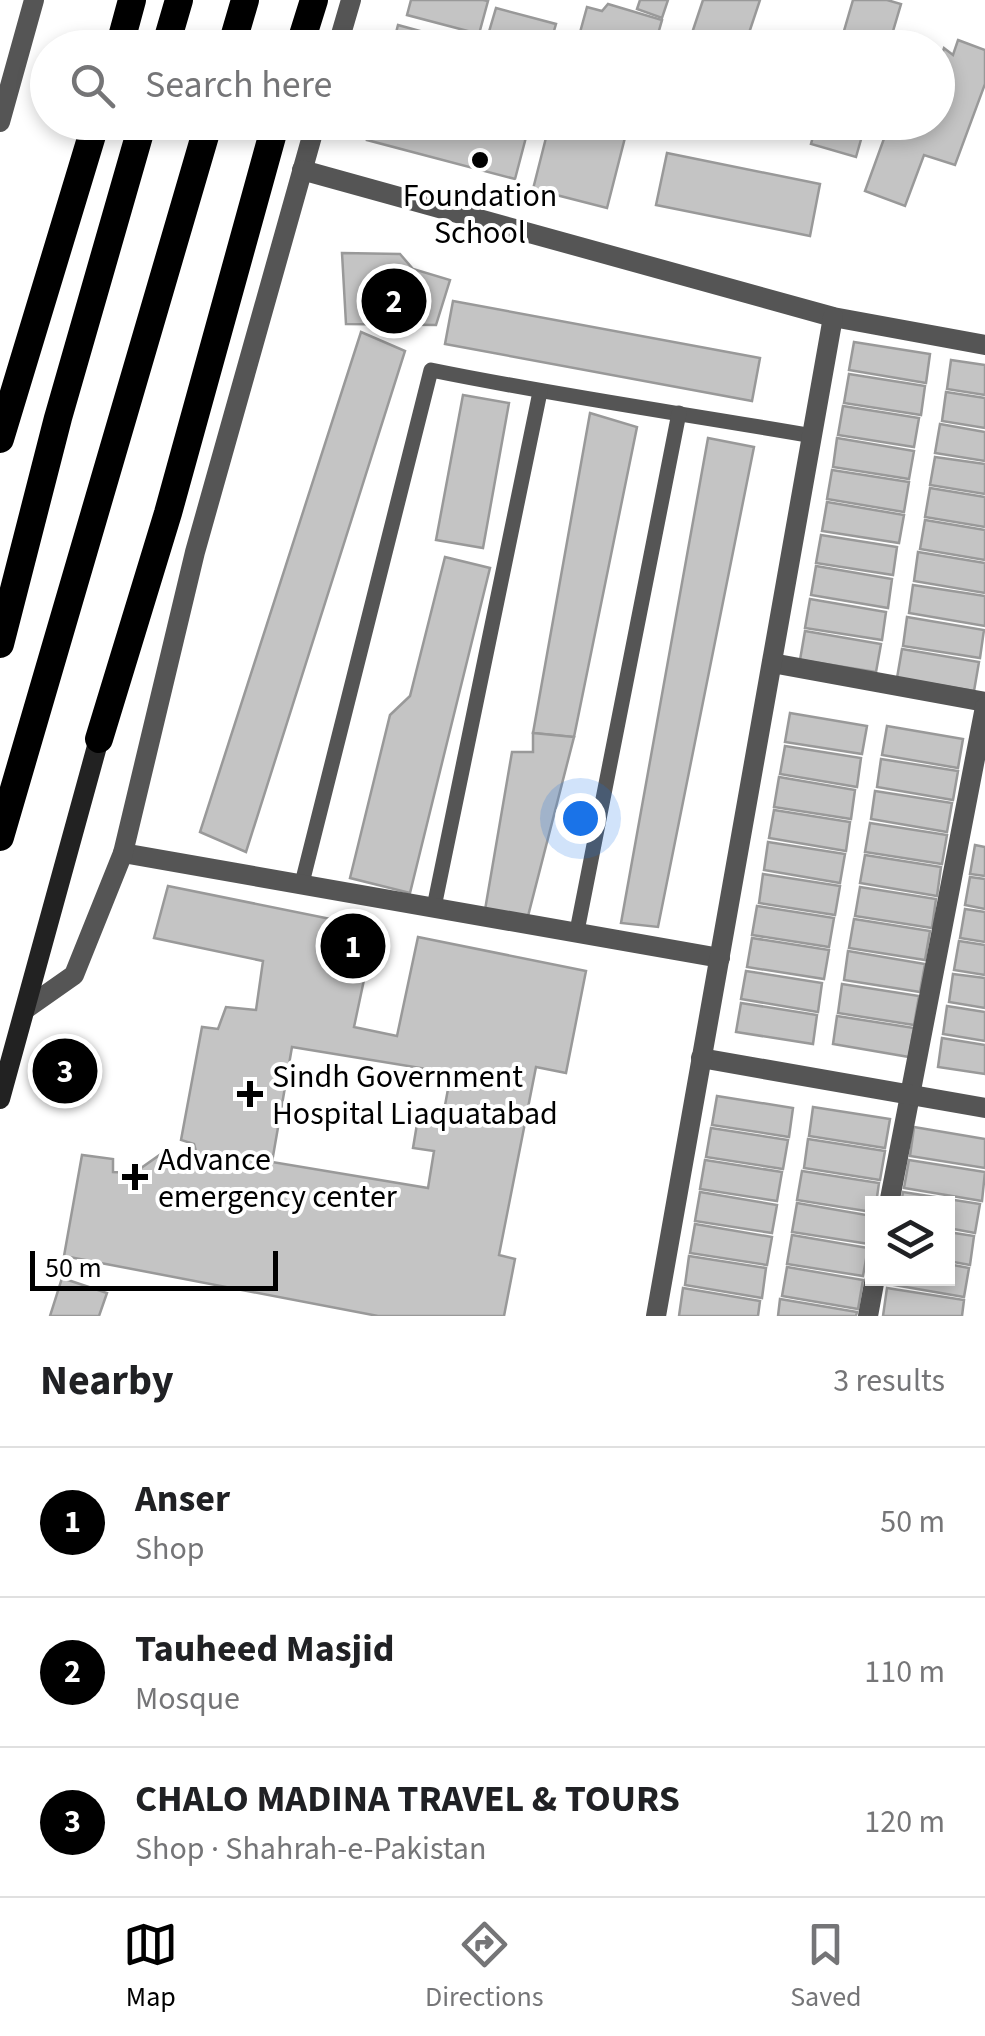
<!DOCTYPE html>
<html lang="en">
<head>
<meta charset="utf-8">
<style>
	:root { --surface:#fff; --page:#f2f2f2; --text:#202124; --muted:#757577; --line:#e0e0e0; --accent:#000 }
	body { margin:0; font-family:"Source Sans 3",sans-serif; background:var(--page); color:var(--text) }
	.controls { position:absolute; right:30px; bottom:30px; display:grid; overflow:hidden; border-radius:0px; box-shadow:0 5px 15px #0003 }
	.controls button { width:90px; height:90px; display:grid; place-items:center; padding:0; border:0; border-bottom:2px solid var(--line); background:var(--surface); color:var(--text); font:50px sans-serif }
	.scale { position:absolute; left:30px; bottom:25px; width:248px; box-sizing:border-box; padding-left:10px; border:5px solid #000; border-top:0; font-size:28px; line-height:35px; white-space:nowrap; color:#000; -webkit-text-stroke:8px #fff; paint-order:stroke }
	.you { position:absolute; left:580px; top:818px; width:35px; height:35px; margin:-25px; border:8px solid #fff; border-radius:50%; background:#1a73e8; box-shadow:0 0 0 15px #1a73e833 }
	.badge { display:grid; place-items:center; width:65px; height:65px; border-radius:50%; background:var(--accent); color:#fff; font-size:32px; font-weight:700 }
	.pin { position:absolute; translate:-50% -50%; border:5px solid #fff; box-shadow:0 2px 10px #0006 }
	.list { margin:0; padding:0; list-style:none }
	h2 { display:flex; justify-content:space-between; align-items:center; height:130px; margin:0; padding:0 40px; font-size:42px }
	h2 small { font-size:32px; font-weight:400; color:var(--muted) }
	.list li { display:grid; grid-template-columns:65px 1fr auto; gap:30px; align-items:center; box-sizing:border-box; height:150px; padding:0 40px; border-top:2px solid var(--line) }
	.list b { display:block; font-size:38px; white-space:nowrap }
	.list p { margin:0; font-size:32px; white-space:nowrap; color:var(--muted) }
	.list em { font-size:32px; font-style:normal; color:var(--muted) }
	.icon { flex:none; width:55px; height:55px; fill:none; stroke:currentColor; stroke-width:2; stroke-linecap:round; stroke-linejoin:round }
	.map { position:relative; flex:none; width:985px; height:1316px; overflow:hidden }
	.search { position:absolute; background:var(--surface); box-shadow:0 5px 15px #0003; left:30px; right:30px; top:30px; height:110px; display:flex; align-items:center; gap:25px; box-sizing:border-box; padding:0 35px; border-radius:55px; color:var(--muted); font-size:38px }
	.sheet { height:580px; background:var(--surface) }
	nav { display:flex; justify-content:space-around; align-items:center; box-sizing:border-box; height:140px; border-top:2px solid var(--line); background:var(--surface); font-size:28px; color:var(--muted) }
	nav a { display:grid; justify-items:center; gap:5px }
	nav .on { color:var(--accent) }
	.map>svg:first-child { display:block }
	.building { fill:#c4c4c4; stroke:#999; stroke-width:2.5; fill-rule:evenodd }
	.lines { fill:none; stroke-linecap:round; stroke-linejoin:round }
	.service { stroke:#555; stroke-width:15 }
	.minor { stroke:#555; stroke-width:20 }
	.tertiary { stroke:#555; stroke-width:20 }
	.secondary { stroke:#222; stroke-width:20 }
	.trunk { stroke:#000; stroke-width:28 }
	.poi-dot { fill:#000; stroke:#fff; stroke-width:4 }
	.labels { text-anchor:middle; stroke-width:8; stroke-linejoin:round; paint-order:stroke }
	.poi-label { font-size:32px; fill:#000; stroke:#fff; text-anchor:start }
</style>
</head>
<body>
<div class="map">
<svg width="985" height="1316" viewBox="0 0 985 1316">
	<rect width="100%" height="100%" fill="#fff"/>
	<g class="building">
		<polygon points="411,0 483,0 488,1 479,34 407,15"/>
		<polygon points="640,0 668,0 662,18 637,9"/>
		<polygon points="703,0 760,0 744,48 687,48"/>
		<polygon points="853,0 887,0 901,4 888,48 839,48"/>
		<polygon points="608,4 662,20 654,48 576,47 587,7 602,11"/>
		<polygon points="496,8 556,24 549,48 506,48 486,42"/>
		<polygon points="398,25 482,48 392,48"/>
		<polygon points="958,40 985,50 985,84 955,165 924,155 905,206 865,191 890,122 914,130 917,122 938,122 938,66 944,48 953,55"/>
		<polygon points="372,122 530,122 515,179 367,140"/>
		<polygon points="550,122 629,122 607,208 533,189"/>
		<polygon points="817,122 866,122 856,157 811,144"/>
		<polygon points="667,153 820,184 810,236 656,205"/>
		<polygon points="342,253 400,254 413,269 450,280 436,325 346,324"/>
		<polygon points="453,301 760,358 752,401 445,344"/>
		<polygon points="361,332 405,351 246,852 200,832"/>
		<polygon points="854,342 930,354 926,383 849,370"/>
		<polygon points="951,360 985,365 985,395 947,389"/>
		<polygon points="849,374 925,386 921,415 844,403"/>
		<polygon points="946,392 985,398 985,428 942,421"/>
		<polygon points="463,395 509,403 483,548 436,540"/>
		<polygon points="843,406 919,418 914,447 838,435"/>
		<polygon points="590,413 637,427 574,737 533,733"/>
		<polygon points="940,424 985,432 985,461 935,453"/>
		<polygon points="708,438 754,447 658,927 621,923"/>
		<polygon points="837,438 914,451 909,479 833,467"/>
		<polygon points="935,457 985,464 985,494 930,485"/>
		<polygon points="832,470 909,482 904,512 827,499"/>
		<polygon points="930,488 985,497 985,527 925,517"/>
		<polygon points="827,502 904,515 899,543 822,531"/>
		<polygon points="925,520 985,530 985,560 920,549"/>
		<polygon points="821,535 897,547 893,575 816,563"/>
		<polygon points="918,552 985,563 985,593 914,581"/>
		<polygon points="445,557 490,568 410,893 350,878 390,715 410,696"/>
		<polygon points="816,566 892,579 888,608 811,595"/>
		<polygon points="913,585 985,596 985,626 909,613"/>
		<polygon points="810,599 886,612 882,640 805,628"/>
		<polygon points="907,617 984,630 980,658 903,646"/>
		<polygon points="805,631 881,644 876,672 800,660"/>
		<polygon points="902,649 979,662 974,691 897,678"/>
		<polygon points="790,713 867,726 862,754 785,742"/>
		<polygon points="887,726 963,739 958,768 882,755"/>
		<polygon points="533,733 574,737 528,916 485,910 512,752 533,752"/>
		<polygon points="785,746 861,758 857,787 780,774"/>
		<polygon points="881,759 958,771 953,800 877,787"/>
		<polygon points="779,777 855,790 851,819 774,807"/>
		<polygon points="875,791 952,803 947,832 871,819"/>
		<polygon points="774,810 850,822 846,851 769,838"/>
		<polygon points="870,823 947,835 942,864 865,852"/>
		<polygon points="768,842 845,854 840,883 764,870"/>
		<polygon points="975,845 985,847 985,876 970,874"/>
		<polygon points="865,855 941,867 937,896 860,883"/>
		<polygon points="763,874 840,886 835,915 759,903"/>
		<polygon points="970,877 985,879 985,909 965,905"/>
		<path d="M168 886 375 928 354 1027 397 1036 418 937 586 971 566 1073 536 1067 499 1255 515 1259 504 1316H378L64 1256 82 1155 113 1159V1172L134 1173 161 1154V1163L201 1169 194 1144 181 1140 202 1027 218 1029 226 1007 256 1010 263 961 154 938ZM292 1047 451 1073 443 1116 419 1112 413 1148 434 1151 428 1188 272 1162Z"/>
		<polygon points="860,887 936,899 932,928 855,916"/>
		<polygon points="757,906 834,918 829,947 752,935"/>
		<polygon points="965,909 985,912 985,942 960,938"/>
		<polygon points="854,919 930,931 925,960 849,948"/>
		<polygon points="752,938 829,950 824,979 747,967"/>
		<polygon points="959,941 985,945 985,975 954,970"/>
		<polygon points="848,951 925,964 920,992 844,980"/>
		<polygon points="746,971 822,983 818,1012 741,999"/>
		<polygon points="953,974 985,978 985,1008 949,1002"/>
		<polygon points="842,984 919,996 914,1025 838,1013"/>
		<polygon points="741,1003 817,1015 813,1044 736,1032"/>
		<polygon points="947,1006 985,1012 985,1041 943,1034"/>
		<polygon points="837,1016 914,1028 909,1057 833,1044"/>
		<polygon points="942,1038 985,1045 985,1074 938,1067"/>
		<polygon points="717,1096 793,1108 789,1137 712,1125"/>
		<polygon points="813,1107 890,1119 885,1148 809,1136"/>
		<polygon points="914,1127 985,1139 985,1168 910,1156"/>
		<polygon points="711,1128 788,1140 783,1169 706,1157"/>
		<polygon points="808,1139 885,1151 880,1180 804,1168"/>
		<polygon points="705,1160 782,1172 777,1201 700,1189"/>
		<polygon points="909,1160 985,1172 982,1201 904,1188"/>
		<polygon points="802,1171 879,1183 876,1204 872,1204 872,1212 797,1200"/>
		<polygon points="700,1192 777,1205 772,1233 695,1221"/>
		<polygon points="903,1192 980,1204 975,1233 948,1228 948,1204 901,1204"/>
		<polygon points="797,1203 872,1216 869,1244 792,1232"/>
		<polygon points="695,1224 772,1237 767,1265 690,1253"/>
		<polygon points="948,1232 974,1236 970,1265 948,1261"/>
		<polygon points="792,1235 868,1248 863,1276 787,1264"/>
		<polygon points="689,1256 766,1268 762,1298 685,1285"/>
		<polygon points="948,1264 969,1268 964,1297 888,1284 889,1278 948,1278"/>
		<polygon points="787,1267 863,1280 858,1309 782,1296"/>
		<polygon points="62,1278 107,1293 99,1316 50,1316"/>
		<polygon points="683,1288 760,1301 758,1316 679,1316"/>
		<polygon points="887,1288 964,1300 962,1316 883,1316"/>
		<polygon points="780,1299 857,1312 856,1316 778,1316"/>
	</g>
	<g class="lines">
		<g class="service">
			<path d="M302 883 431 370C558 396 686 414 813 436"/>
			<polyline points="434,907 540,392"/>
			<polyline points="577,931 679,413"/>
		</g>
		<g class="minor">
			<polyline points="337,48 351,0"/>
			<polyline points="0,122 34,0"/>
			<polyline points="772,663 985,702"/>
			<polyline points="123,853 720,958"/>
			<polyline points="27,1008 74,975 123,853 195,552 316,122"/>
			<polyline points="889,1204 985,707"/>
			<polyline points="868,1316 875,1278"/>
		</g>
		<g class="tertiary">
			<polyline points="302,170 833,317 985,345"/>
			<polyline points="701,1058 985,1108"/>
			<polyline points="656,1316 833,317"/>
		</g>
		<polyline class="secondary" points="0,1099 99,739"/>
		<g class="trunk">
			<polyline points="119,48 132,0"/>
			<polyline points="165,48 179,0"/>
			<polyline points="231,48 245,0"/>
			<polyline points="299,48 314,0"/>
			<polyline points="0,439 96,122"/>
			<polyline points="0,644 58,418 143,122"/>
			<polyline points="99,739 168,513 276,122"/>
			<polyline points="0,837 209,122"/>
		</g>
	</g>
	<g class="poi-dot">
		<circle cx="480" cy="160" r="10"/>
		<path d="M245 1079h10v10h10v10h-10v10h-10v-10h-10v-10h10z"/>
		<path d="M130 1162h10v10h10v10h-10v10h-10v-10h-10v-10h10z"/>
	</g>
	<g class="labels">
		<g class="poi-label">
			<text x="480" y="206" text-anchor="middle">Foundation<tspan x="480" dy="37">School</tspan></text>
			<text x="272" y="1087">Sindh Government<tspan x="272" dy="37">Hospital Liaquatabad</tspan></text>
			<text x="158" y="1170">Advance<tspan x="158" dy="37">emergency center</tspan></text>
		</g>
	</g>
</svg>
<div class="controls">
<button><svg class="icon" aria-label="layers" viewBox="0 0 24 24"><path d="M12 4l9 5-9 5-9-5zM3 14l9 5 9-5"/></svg></button>
</div>
<div class="scale">50 m</div>
<div class="you"></div>
<div class="pin badge" style="left:353px;top:946px">1</div>
<div class="pin badge" style="left:394px;top:301px">2</div>
<div class="pin badge" style="left:65px;top:1071px">3</div>
<div class="search"><svg class="icon" aria-label="search" viewBox="0 0 24 24"><circle cx="10" cy="10" r="6"/><path d="M15 15l6 6"/></svg>Search here</div>
</div>
<section class="sheet">
<h2>Nearby<small>3 results</small></h2>
<ul class="list">
<li><span class="badge">1</span><div><b>Anser</b><p>Shop</p></div><em>50 m</em></li>
<li><span class="badge">2</span><div><b>Tauheed Masjid</b><p>Mosque</p></div><em>110 m</em></li>
<li><span class="badge">3</span><div><b>CHALO MADINA TRAVEL &amp; TOURS</b><p>Shop · Shahrah-e-Pakistan</p></div><em>120 m</em></li>
</ul>
</section>
<nav>
<a class="on"><svg class="icon" aria-label="map" viewBox="0 0 24 24"><path d="M3 6l6-2 6 2 6-2v14l-6 2-6-2-6 2zM9 4v14M15 6v14"/></svg>Map</a>
<a><svg class="icon" aria-label="directions" viewBox="0 0 24 24"><path d="M12 3l9 9-9 9-9-9zM9 14v-3h6M13 9l2 2-2 2"/></svg>Directions</a>
<a><svg class="icon" aria-label="saved" viewBox="0 0 24 24"><path d="M7 4h10v16l-5-4-5 4z"/></svg>Saved</a>
</nav>
</body>
</html>
